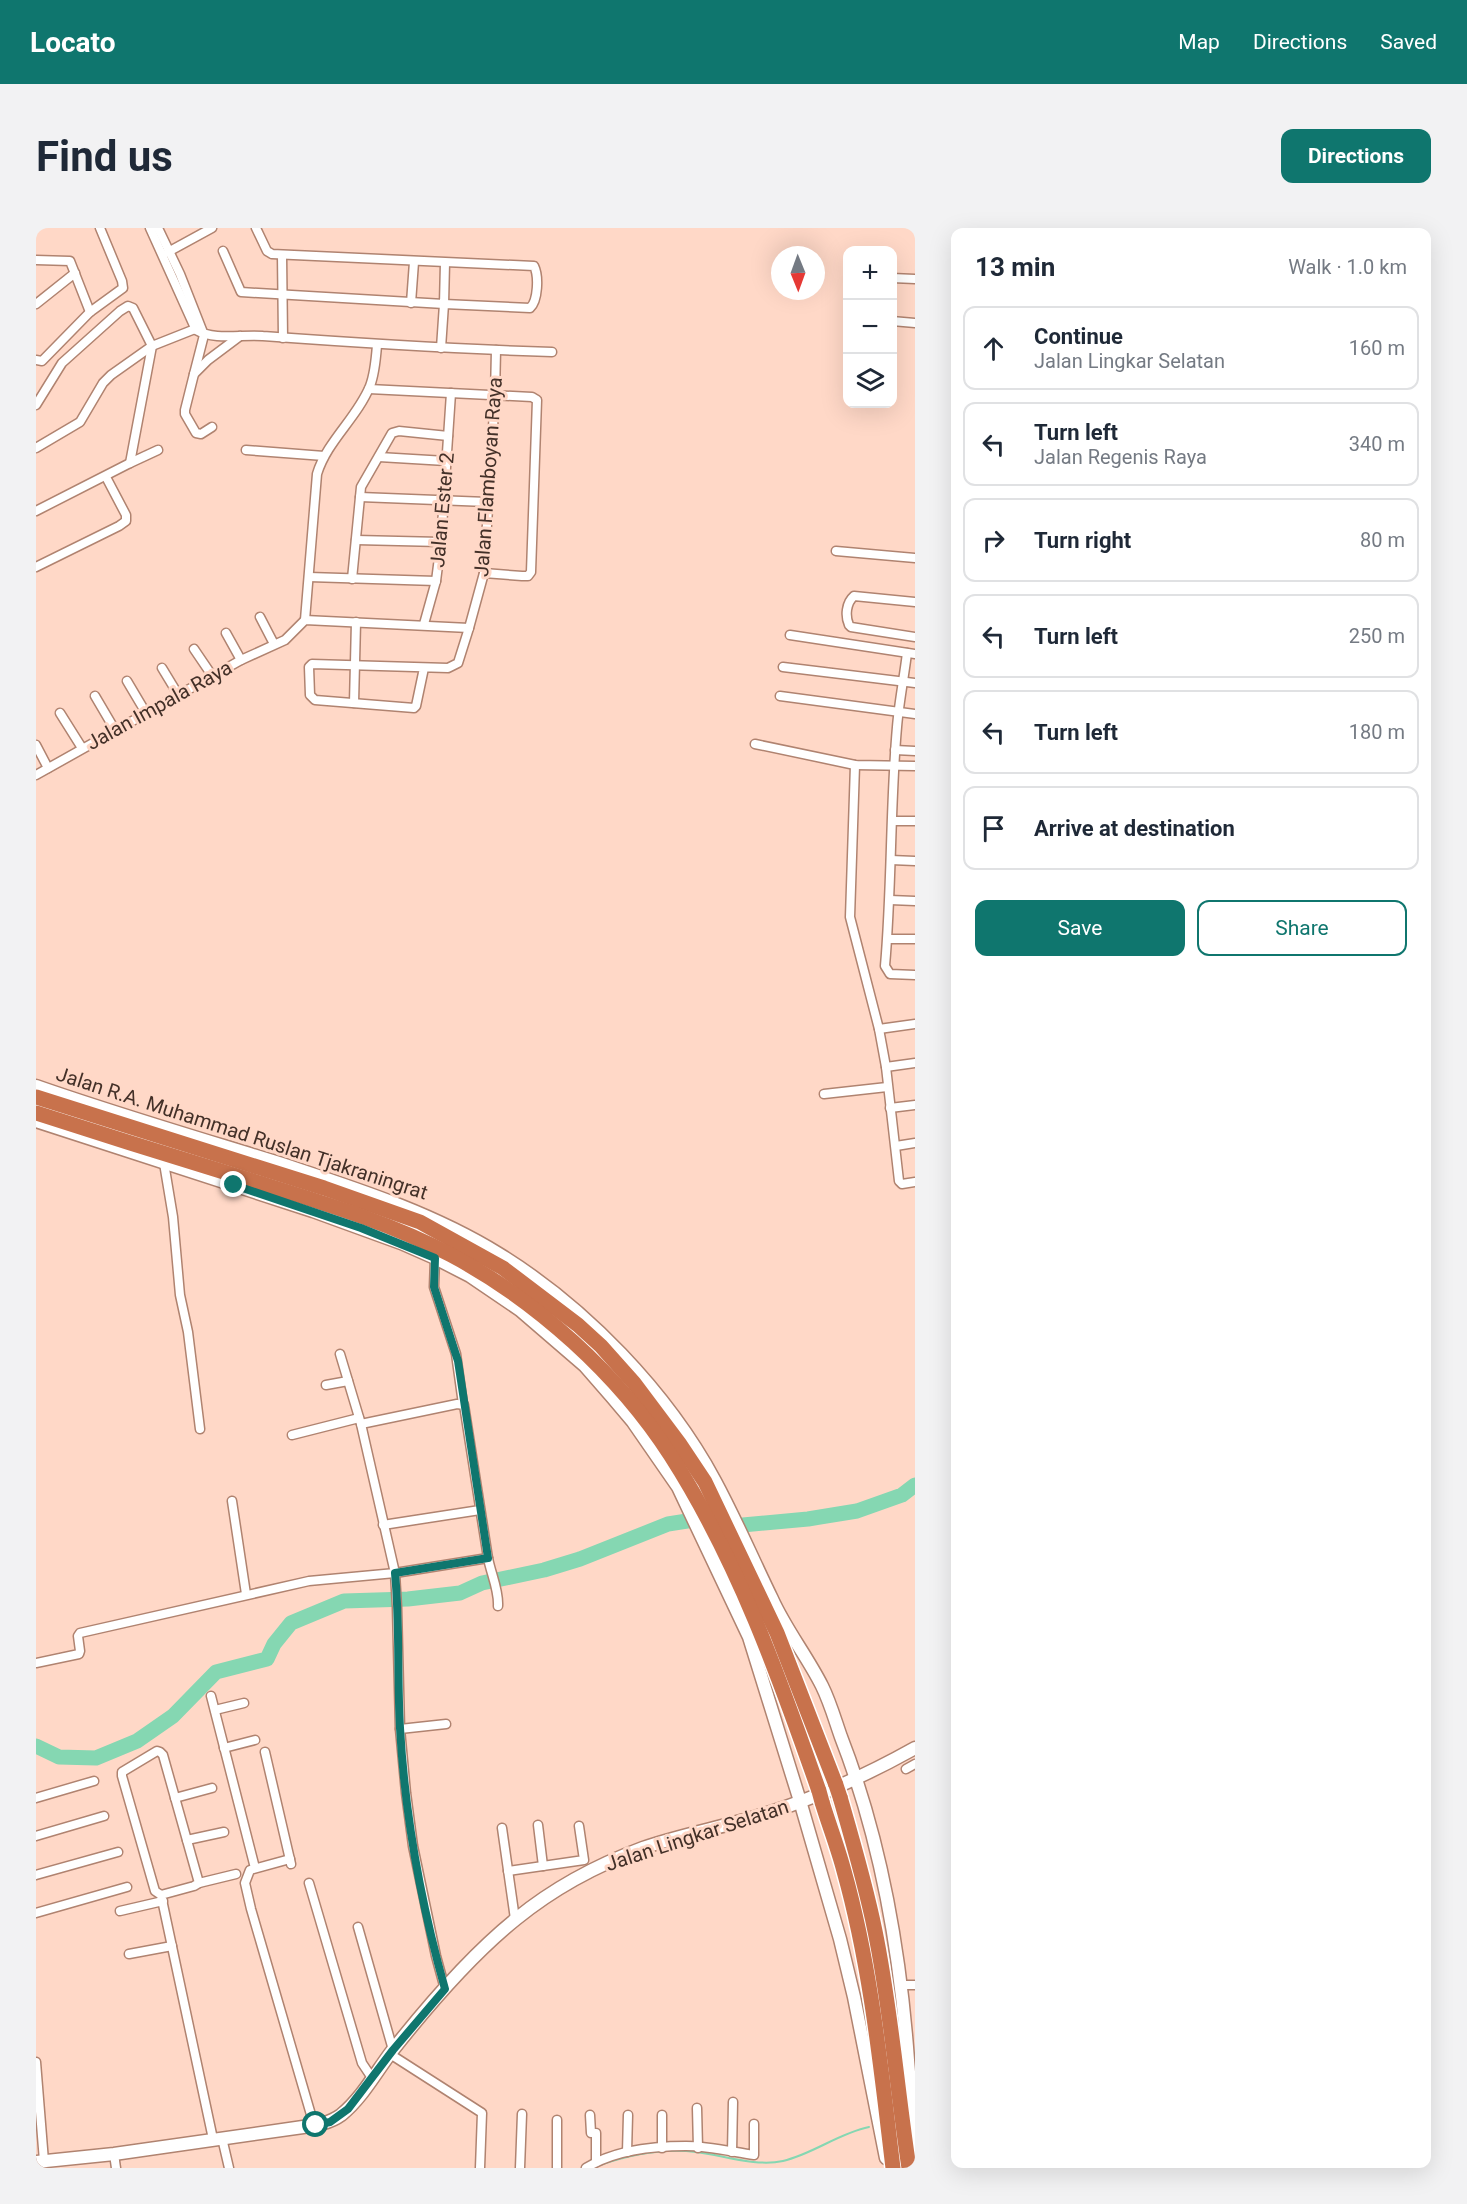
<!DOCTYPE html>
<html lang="en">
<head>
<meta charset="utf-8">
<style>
	:root { --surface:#fff; --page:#f2f2f3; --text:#1f2937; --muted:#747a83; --line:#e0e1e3; --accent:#0f766e }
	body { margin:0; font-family:Roboto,sans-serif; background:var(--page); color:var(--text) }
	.controls { position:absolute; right:18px; top:18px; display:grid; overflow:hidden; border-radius:12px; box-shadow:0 6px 24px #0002 }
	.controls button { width:54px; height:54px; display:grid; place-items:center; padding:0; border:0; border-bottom:2px solid var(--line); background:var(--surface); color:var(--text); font:30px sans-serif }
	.compass { position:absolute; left:735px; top:18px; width:54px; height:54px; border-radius:50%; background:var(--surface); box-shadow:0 6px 24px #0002; rotate:179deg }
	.stop { position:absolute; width:18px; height:18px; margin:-14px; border:4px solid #0f766e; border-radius:50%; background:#fff }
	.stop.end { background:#0f766e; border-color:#fff; box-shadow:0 2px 6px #0008 }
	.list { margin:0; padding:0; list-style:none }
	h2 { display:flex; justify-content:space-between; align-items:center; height:78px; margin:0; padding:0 24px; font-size:26px }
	h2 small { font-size:20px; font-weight:400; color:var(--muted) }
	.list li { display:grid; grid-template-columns:39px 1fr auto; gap:18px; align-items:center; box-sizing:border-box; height:84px; margin:0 12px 12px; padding:0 12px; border:2px solid var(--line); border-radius:12px }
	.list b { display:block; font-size:22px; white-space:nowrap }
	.list p { margin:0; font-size:20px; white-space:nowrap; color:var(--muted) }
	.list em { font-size:20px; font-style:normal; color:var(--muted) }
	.actions { display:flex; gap:12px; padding:18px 24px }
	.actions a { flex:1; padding:14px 0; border:2px solid var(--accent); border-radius:12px; text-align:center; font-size:21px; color:var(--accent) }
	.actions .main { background:var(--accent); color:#fff }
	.icon { flex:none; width:33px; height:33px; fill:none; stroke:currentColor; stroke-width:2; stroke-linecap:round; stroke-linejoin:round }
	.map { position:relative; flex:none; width:879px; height:1940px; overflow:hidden; border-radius:12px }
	header { display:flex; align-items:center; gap:36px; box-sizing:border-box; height:84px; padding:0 30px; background:var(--accent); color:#fff }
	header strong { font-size:28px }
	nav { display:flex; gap:33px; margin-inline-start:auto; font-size:21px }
	.intro { display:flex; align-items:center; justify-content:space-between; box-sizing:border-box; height:144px; padding:0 36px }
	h1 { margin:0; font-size:42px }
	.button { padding:15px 27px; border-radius:12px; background:var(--accent); color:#fff; font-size:21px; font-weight:700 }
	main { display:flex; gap:36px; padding:0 36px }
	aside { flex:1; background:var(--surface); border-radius:12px; box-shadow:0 6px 24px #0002 }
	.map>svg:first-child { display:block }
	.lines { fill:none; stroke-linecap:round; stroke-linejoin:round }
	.stream { stroke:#85d7b2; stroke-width:2 }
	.river { stroke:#85d7b2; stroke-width:15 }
	.street-casing { stroke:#b08370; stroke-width:11 }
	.secondary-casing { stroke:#b08370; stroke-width:15 }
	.highway-casing { stroke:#fff; stroke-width:18 }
	.street { stroke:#fff; stroke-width:8 }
	.secondary { stroke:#fff; stroke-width:12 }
	.highway { stroke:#c8724c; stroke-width:15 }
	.highway-bridge-casing { stroke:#fff; stroke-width:18; stroke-linecap:butt }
	.highway-bridge { stroke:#c8724c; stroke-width:15 }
	.route { stroke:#0f766e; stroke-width:8 }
	.labels { text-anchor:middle; stroke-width:6; stroke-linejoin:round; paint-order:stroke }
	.street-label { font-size:20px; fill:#433028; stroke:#ffd8c7 }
</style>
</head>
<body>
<header>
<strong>Locato</strong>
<nav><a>Map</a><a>Directions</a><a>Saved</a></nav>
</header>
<div class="intro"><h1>Find us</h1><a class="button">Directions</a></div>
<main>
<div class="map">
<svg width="879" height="1940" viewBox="0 0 879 1940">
	<rect width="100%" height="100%" fill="#ffd8c7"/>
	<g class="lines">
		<path class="stream" d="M564 1937C593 1927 628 1920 660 1924 687 1927 719 1939 747 1933 777 1926 803 1905 833 1899"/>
		<polyline class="river" points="0,1518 23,1529 60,1530 101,1513 137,1488 180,1444 231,1431 238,1416 255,1395 308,1373 372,1371 424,1365 446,1355 508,1342 544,1331 632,1296 664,1291 696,1298 772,1291 821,1283 866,1267 879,1257"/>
		<g class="street-casing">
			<g id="street">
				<path d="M114 0 160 102C179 113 206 106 227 108 323 115 419 121 516 124"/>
				<polyline points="122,0 144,46 168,107 158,146"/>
				<path d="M220 0 231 23 236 26 498 38C503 48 502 73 494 80L408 76 405 120"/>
				<polyline points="187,23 205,64 408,76 409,35"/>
				<polyline points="132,24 176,0"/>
				<polyline points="246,27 247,110"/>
				<polyline points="0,32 34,33 54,84"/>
				<polyline points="856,50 879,51"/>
				<polyline points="375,75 378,34"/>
				<polyline points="0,76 39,45"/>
				<polyline points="856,93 879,95"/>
				<polyline points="0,132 6,133 54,84 87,60 86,53 64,0"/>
				<polyline points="333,161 496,169 501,172 495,344 492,348 486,348 448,345"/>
				<polyline points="0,177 26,135 84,83 92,78 97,80 116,118 94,235 0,283"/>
				<polyline points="176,199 165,206 160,205 149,186 149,182 158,146 172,132 204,108"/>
				<polyline points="0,220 44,194 67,155 75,147 116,118 164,99"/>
				<polyline points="210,222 288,228"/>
				<polyline points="343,229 410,233"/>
				<polyline points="94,235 122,222"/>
				<polyline points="324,269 451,274"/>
				<polyline points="320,312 405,314"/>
				<polyline points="800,323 879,330"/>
				<polyline points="0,339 83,298 90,293 90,287 70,249"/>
				<polyline points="273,349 400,353"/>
				<polyline points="316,351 325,259 356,205 363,203 412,208"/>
				<path d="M879 374 818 368C810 375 809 388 813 397L815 399 879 409"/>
				<polyline points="224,389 238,416"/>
				<path d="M269 392 281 246C291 213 321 190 334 158 339 145 340 130 341 117"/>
				<polyline points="388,396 400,353 405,314 415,165"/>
				<polyline points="190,405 205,432"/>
				<polyline points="754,407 879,426"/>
				<polyline points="158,421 177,449"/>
				<path d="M871 425C868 450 863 474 861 499 854 578 856 659 849 738L854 746 879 747"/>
				<polyline points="747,439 879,455"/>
				<polyline points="126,440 143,468"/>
				<polyline points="388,440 380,478 378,480 279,472 274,467 273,439 276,436 412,440 422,435 433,400 448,345 459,167 460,122"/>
				<polyline points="91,453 110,485"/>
				<polyline points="59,468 79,502"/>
				<polyline points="744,468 879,486"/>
				<polyline points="318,475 320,394"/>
				<polyline points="24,485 46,520"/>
				<polyline points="719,516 819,537 879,538"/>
				<polyline points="0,517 12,540"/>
				<polyline points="859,522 879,523"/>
				<polyline points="819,537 814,689 843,801 850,839 863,953 866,956 879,954"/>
				<polyline points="0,547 205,432 249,412 269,392 433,400"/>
				<polyline points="857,593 879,593"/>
				<polyline points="855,632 879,633"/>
				<polyline points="854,672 879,673"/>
				<polyline points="852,711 879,711"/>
				<polyline points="843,801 879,796"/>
				<polyline points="850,839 879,835"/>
				<polyline points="788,866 851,859"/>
				<polyline points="854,880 879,877"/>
				<polyline points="860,918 879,915"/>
				<polyline points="128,935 137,989 144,1067 152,1104 164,1201"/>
				<polyline points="399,1030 398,1059 420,1126 427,1176"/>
				<polyline points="304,1126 325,1196 359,1345 361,1379 364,1501 370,1565 377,1618 400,1728 409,1761"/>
				<polyline points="290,1157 312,1153"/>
				<path d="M325 1196 421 1176 428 1177 452 1330C455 1346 463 1362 462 1378"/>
				<polyline points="256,1207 323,1190"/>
				<polyline points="196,1273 210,1366"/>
				<polyline points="347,1297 444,1282"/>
				<polyline points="0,1435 43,1426 44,1423 42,1408 44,1405 273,1353 359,1345 452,1330"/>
				<polyline points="175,1468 219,1640"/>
				<polyline points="179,1482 208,1475"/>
				<polyline points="364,1501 410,1496"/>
				<polyline points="188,1520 219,1512"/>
				<polyline points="229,1524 255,1636"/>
				<polyline points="870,1541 879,1536"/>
				<polyline points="0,1570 58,1553"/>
				<polyline points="139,1570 176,1560"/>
				<polyline points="502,1597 507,1638"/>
				<polyline points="466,1600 479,1691"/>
				<polyline points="0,1608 68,1588"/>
				<polyline points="151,1612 188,1604"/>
				<polyline points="254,1631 214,1642 209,1655 215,1681 278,1897"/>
				<polyline points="472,1643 548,1632 543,1598"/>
				<polyline points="0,1647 82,1624"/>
				<polyline points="163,1655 200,1646"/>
				<polyline points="273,1655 326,1835 336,1850"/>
				<polyline points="125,1667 158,1658 163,1655 127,1527 124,1524 121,1523 86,1544 86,1548 119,1663 125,1667 177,1911"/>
				<polyline points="84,1683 127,1673"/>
				<polyline points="0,1685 91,1659"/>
				<polyline points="322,1699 357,1822"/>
				<polyline points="93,1726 136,1718"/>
				<polyline points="865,1757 879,1757"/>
				<polyline points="354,1826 446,1885 444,1940"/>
				<polyline points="0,1834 8,1933"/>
				<polyline points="661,1880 662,1920"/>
				<polyline points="554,1887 555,1905 560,1905 560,1934"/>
				<polyline points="186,1910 193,1940"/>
				<polyline points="626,1920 626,1887"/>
				<polyline points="591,1924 592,1887"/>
				<polyline points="696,1924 697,1874"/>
				<polyline points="78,1926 80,1940"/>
				<polyline points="484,1940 486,1886"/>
				<polyline points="521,1940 521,1892"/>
				<path d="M550 1940C577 1923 617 1918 650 1918 672 1918 697 1924 718 1927V1896"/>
			</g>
		</g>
		<g class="secondary-casing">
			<g id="secondary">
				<path d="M0 858C80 886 162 910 243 935 318 960 395 984 463 1026 549 1079 631 1164 679 1253 700 1292 717 1332 736 1371 750 1402 771 1428 786 1458 794 1474 799 1492 805 1509 845 1612 864 1722 872 1832 875 1868 879 1905 877 1940"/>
				<polyline points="0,893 277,983 365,1015 399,1030 434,1048 484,1082 549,1138 576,1169 597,1194 642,1259 713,1409 764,1573 804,1711 818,1769 850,1930"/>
				<path d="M0 1934 78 1926 267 1899C281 1897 294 1895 305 1887 326 1870 340 1844 356 1823 393 1776 434 1728 480 1691 518 1660 561 1637 607 1620 647 1606 689 1599 729 1586 782 1569 831 1547 879 1520"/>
			</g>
		</g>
		<g class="highway-casing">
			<g id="highway">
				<polyline points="0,869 288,960 384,994 467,1040 542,1097 565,1118 598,1155 643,1215 669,1254 741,1405 800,1557"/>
				<path d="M0 885C72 908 145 931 217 953 284 974 353 994 415 1027 500 1072 583 1147 635 1228 701 1331 743 1448 783 1563"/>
				<path d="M804 1569C817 1614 830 1658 839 1703 855 1781 861 1861 873 1940"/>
				<path d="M786 1574C793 1597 802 1620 808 1643 835 1739 845 1841 857 1940"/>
			</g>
		</g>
		<use href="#street" class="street"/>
		<use href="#secondary" class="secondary"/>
		<use href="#highway" class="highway"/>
		<g class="highway-bridge-casing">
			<g id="highway-bridge">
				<polyline points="800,1557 804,1569"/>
				<polyline points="783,1563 786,1574"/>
			</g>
		</g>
		<use href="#highway-bridge" class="highway-bridge"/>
	</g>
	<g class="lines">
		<path class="route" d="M198 957 325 1000 399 1030 398 1059 422 1133 452 1330 359 1345C364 1396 361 1448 364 1500 369 1588 385 1676 409 1761L357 1822 312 1881 294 1894 280 1897"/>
	</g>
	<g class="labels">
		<g class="street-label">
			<text transform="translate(452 249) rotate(-86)" y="7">Jalan Flamboyan Raya</text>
			<text transform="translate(406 282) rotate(-85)" y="7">Jalan Ester 2</text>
			<text transform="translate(123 477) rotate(-29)" y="7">Jalan Impala Raya</text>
			<text transform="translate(206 905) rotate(18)" y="7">Jalan R.A. Muhammad Ruslan Tjakraningrat</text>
			<text transform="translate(661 1607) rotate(-18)" y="7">Jalan Lingkar Selatan</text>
		</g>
	</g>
</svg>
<div class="controls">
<button>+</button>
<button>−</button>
<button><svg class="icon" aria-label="layers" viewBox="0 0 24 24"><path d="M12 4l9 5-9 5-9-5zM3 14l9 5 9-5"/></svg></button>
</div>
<svg class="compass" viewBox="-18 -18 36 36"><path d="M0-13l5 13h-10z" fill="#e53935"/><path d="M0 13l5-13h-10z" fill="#747a83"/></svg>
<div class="stop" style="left:280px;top:1897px"></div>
<div class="stop end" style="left:198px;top:957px"></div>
</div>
<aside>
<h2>13 min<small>Walk · 1.0 km</small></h2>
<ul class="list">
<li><svg class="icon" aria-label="ahead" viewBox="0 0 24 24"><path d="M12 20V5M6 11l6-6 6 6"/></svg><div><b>Continue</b><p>Jalan Lingkar Selatan</p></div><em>160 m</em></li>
<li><svg class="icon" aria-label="left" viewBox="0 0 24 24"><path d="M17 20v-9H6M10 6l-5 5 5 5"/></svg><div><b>Turn left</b><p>Jalan Regenis Raya</p></div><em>340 m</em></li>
<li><svg class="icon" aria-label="right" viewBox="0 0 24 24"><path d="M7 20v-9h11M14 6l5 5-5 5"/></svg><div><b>Turn right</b></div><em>80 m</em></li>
<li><svg class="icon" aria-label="left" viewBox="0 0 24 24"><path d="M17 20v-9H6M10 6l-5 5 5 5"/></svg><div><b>Turn left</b></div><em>250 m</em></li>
<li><svg class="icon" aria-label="left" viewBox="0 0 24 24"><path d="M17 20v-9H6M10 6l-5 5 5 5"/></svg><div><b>Turn left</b></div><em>180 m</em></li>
<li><svg class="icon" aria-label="arrive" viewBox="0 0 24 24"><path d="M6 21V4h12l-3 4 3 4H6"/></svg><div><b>Arrive at destination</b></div></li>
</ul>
<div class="actions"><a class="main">Save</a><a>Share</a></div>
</aside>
</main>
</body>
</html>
